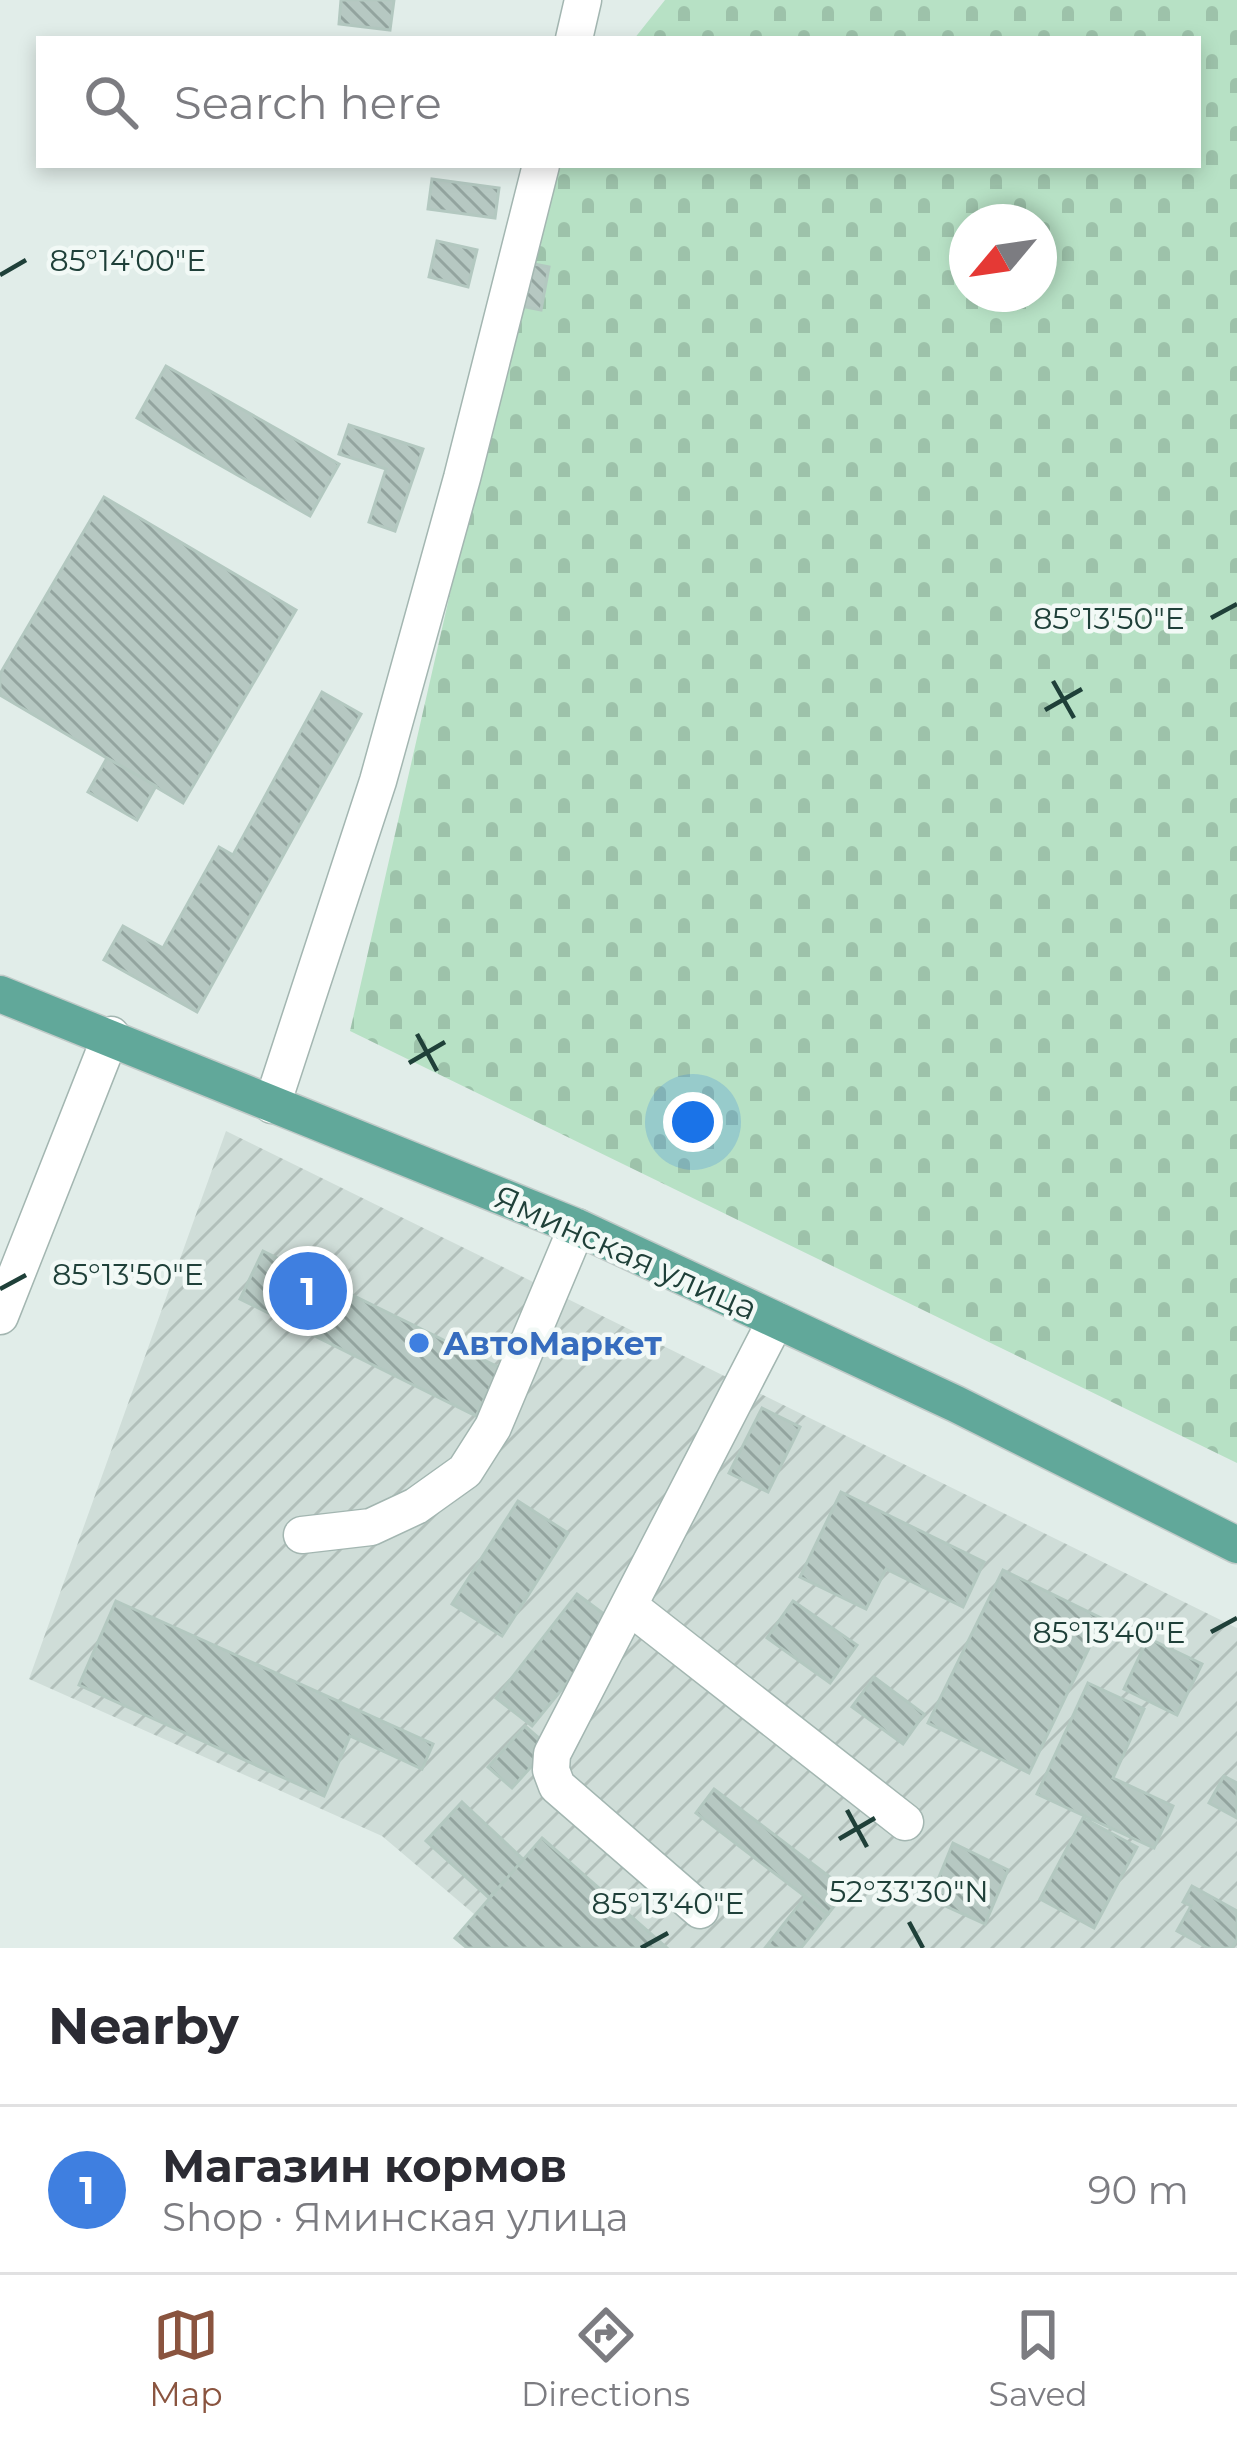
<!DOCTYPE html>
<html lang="en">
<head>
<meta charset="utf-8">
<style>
	:root { --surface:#fff; --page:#f7f7f7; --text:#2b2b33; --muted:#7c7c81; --line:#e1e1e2; --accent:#8a543f }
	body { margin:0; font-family:Montserrat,sans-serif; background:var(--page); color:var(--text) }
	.compass { position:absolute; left:949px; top:204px; width:108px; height:108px; border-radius:50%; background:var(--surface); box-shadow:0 6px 18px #0003; rotate:241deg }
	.you { position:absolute; left:693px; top:1122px; width:42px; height:42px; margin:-30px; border:9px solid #fff; border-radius:50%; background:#1a73e8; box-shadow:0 0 0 18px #1a73e833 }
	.badge { display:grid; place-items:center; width:78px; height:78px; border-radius:50%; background:var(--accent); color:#fff; font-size:39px; font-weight:700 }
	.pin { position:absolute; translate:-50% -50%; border:6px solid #fff; box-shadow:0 3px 12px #0006 }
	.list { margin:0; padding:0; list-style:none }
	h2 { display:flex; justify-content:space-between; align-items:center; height:156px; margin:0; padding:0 48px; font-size:51px }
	h2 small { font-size:39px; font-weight:400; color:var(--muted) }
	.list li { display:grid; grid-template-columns:78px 1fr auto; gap:36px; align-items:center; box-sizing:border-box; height:168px; padding:0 48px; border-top:3px solid var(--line) }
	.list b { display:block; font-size:45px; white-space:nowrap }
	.list p { margin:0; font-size:39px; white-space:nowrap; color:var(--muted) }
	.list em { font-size:39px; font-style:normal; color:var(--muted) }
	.icon { flex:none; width:66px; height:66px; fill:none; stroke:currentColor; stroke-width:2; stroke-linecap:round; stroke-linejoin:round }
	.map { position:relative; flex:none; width:1237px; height:1948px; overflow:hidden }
	.search { position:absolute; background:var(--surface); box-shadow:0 6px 18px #0003; left:36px; right:36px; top:36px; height:132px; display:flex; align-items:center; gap:30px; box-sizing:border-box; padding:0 42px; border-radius:0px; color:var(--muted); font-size:45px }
	.sheet { height:324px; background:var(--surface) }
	nav { display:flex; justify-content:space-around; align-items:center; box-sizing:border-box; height:168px; border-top:3px solid var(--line); background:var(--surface); font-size:33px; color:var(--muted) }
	nav a { display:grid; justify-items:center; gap:6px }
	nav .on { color:var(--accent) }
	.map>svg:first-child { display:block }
	.industrial { fill:url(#industrial-furrows) }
	.cemetery { fill:url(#cemetery-stones); fill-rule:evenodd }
	.building { fill:url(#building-back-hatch); stroke:#b3c8c0; stroke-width:3 }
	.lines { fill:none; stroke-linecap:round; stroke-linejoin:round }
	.minor-casing { stroke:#a3b6b1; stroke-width:39 }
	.major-casing { stroke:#c0cac8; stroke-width:39 }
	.minor { stroke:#fff; stroke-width:36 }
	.major { stroke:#61a89a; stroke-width:36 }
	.ticks { fill:none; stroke:#1f4039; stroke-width:4.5 }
	.shop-dot { fill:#3f7fe0; stroke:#f2f9f6; stroke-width:4.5 }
	.labels { text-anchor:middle; stroke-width:9; stroke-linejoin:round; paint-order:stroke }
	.street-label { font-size:33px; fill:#1f4039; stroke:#f2f9f6 }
	.shop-label { font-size:33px; font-weight:bold; fill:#366cbe; stroke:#f2f9f6; text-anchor:start }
	.ticks-label { font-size:30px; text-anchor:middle; fill:#1f4039; stroke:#f2f9f6; stroke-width:9; stroke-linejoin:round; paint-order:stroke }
</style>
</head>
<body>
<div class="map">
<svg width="1237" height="1948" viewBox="0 0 1237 1948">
	<defs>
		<pattern id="industrial-furrows" width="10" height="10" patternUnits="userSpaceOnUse" patternTransform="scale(3)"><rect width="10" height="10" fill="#cfddd8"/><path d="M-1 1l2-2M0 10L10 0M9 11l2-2" fill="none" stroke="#b1bfba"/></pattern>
		<pattern id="cemetery-stones" width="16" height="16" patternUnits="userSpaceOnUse" patternTransform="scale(3)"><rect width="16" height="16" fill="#b7e1c5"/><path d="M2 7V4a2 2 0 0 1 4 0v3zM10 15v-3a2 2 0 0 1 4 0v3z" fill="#9dc2aa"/></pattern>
		<pattern id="building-back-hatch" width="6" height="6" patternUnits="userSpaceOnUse" patternTransform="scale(3)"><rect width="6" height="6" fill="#b6c8c2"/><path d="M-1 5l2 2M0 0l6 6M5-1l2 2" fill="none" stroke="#93a49f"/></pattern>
	</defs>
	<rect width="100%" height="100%" fill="#e1ede9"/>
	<polygon class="industrial" points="226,1131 1237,1628 1237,1948 514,1948 382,1836 29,1679"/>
	<path class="cemetery" d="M665 0H1237V1463L350 1031 548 165H1198V39H634ZM967 222H1039V294H967Z"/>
	<g class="building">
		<polygon points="341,0 394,0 390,30 339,24"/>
		<polygon points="432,179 499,188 495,218 428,209"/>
		<polygon points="437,241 477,250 468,287 429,277"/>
		<polygon points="529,263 549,267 541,310 521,306"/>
		<polygon points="166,366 339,464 310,516 137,418"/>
		<polygon points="349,425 423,449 395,531 369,522 386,469 339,454"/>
		<polygon points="104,497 296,610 183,803 0,695 0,674"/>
		<polygon points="322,692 361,714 197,1012 104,960 123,926 163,948 219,847 233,855"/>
		<polygon points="107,758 156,786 137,820 88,792"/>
		<polygon points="263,1251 500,1368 476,1416 240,1299"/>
		<polygon points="762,1408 800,1427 768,1492 729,1473"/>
		<polygon points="841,1492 984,1562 963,1607 886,1569 866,1609 800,1577"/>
		<polygon points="518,1501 568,1533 502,1636 452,1604"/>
		<polygon points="1003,1570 1103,1619 1029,1773 928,1723"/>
		<polygon points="577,1594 616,1623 532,1726 496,1698"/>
		<polygon points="116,1601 433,1744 422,1769 350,1736 324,1796 79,1685"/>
		<polygon points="793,1601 857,1645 830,1683 767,1638"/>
		<polygon points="1148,1638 1202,1664 1177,1715 1124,1689"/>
		<polygon points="874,1677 924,1714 903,1744 852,1707"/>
		<polygon points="1088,1683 1144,1709 1113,1778 1173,1806 1154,1848 1037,1794"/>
		<polygon points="525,1726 549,1747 512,1788 488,1767"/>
		<polygon points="1224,1776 1237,1783 1237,1818 1209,1803"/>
		<polygon points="714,1789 847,1890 828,1914 696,1813"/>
		<polygon points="462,1802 524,1860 489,1898 426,1841"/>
		<polygon points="1083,1818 1137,1847 1094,1928 1040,1899"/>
		<polygon points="542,1838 667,1948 467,1948 455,1938"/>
		<polygon points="953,1843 1008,1870 985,1924 930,1899"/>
		<polygon points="1192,1886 1237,1911 1237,1940 1232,1948 1208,1948 1177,1931 1191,1906 1183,1902"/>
		<polygon points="805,1897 828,1914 801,1948 765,1948"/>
	</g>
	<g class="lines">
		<g class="minor-casing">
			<g id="minor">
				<polyline points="574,39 583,0"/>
				<polyline points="272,1105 378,781 462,478 541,165"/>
				<polyline points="0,1316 111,1035"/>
				<polyline points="302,1535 371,1527 416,1506 465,1471 493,1427 577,1227"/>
				<polyline points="629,1606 905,1822"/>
				<polyline points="700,1910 557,1786 551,1770 552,1754 776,1320"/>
			</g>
		</g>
		<g class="major-casing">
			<polyline id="major" points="0,994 577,1227 956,1404 1237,1545"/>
		</g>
		<use href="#minor" class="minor"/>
		<use href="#major" class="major"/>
	</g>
	<path class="ticks" d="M0 275 26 260M1211 618 1237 604M1053 681 1074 718M1045 710 1082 689M417 1034 437 1071M409 1063 445 1042M0 1289 26 1275M1211 1632 1237 1618M847 1810 867 1847M839 1839 875 1818M909 1922 923 1948M641 1948 668 1933"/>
	<circle class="shop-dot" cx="419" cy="1343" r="12"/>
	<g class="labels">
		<g class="street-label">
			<text transform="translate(626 1252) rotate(24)" y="12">Яминская улица</text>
		</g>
		<g class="shop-label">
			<text x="443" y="1355">АвтоМаркет</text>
		</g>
	</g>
	<g class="ticks-label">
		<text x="128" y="271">85°14'00"E</text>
		<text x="1109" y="629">85°13'50"E</text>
		<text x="128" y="1285">85°13'50"E</text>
		<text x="1109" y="1643">85°13'40"E</text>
		<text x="909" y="1902">52°33'30"N</text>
		<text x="668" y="1914">85°13'40"E</text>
	</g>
</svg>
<svg class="compass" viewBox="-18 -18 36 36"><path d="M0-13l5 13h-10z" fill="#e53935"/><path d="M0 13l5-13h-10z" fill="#7c7c81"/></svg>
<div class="you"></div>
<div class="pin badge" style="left:308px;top:1291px;background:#3f7fe0">1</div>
<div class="search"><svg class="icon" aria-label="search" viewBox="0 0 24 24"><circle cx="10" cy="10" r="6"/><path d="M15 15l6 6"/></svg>Search here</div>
</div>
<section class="sheet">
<h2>Nearby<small></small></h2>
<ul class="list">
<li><span class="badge" style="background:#3f7fe0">1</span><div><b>Магазин кормов</b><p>Shop · Яминская улица</p></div><em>90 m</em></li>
</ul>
</section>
<nav>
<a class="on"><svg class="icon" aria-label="map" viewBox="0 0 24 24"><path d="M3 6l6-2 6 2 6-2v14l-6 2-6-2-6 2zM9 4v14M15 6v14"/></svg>Map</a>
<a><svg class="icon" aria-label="directions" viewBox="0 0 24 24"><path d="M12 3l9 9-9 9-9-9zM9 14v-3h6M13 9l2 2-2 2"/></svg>Directions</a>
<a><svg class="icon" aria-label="saved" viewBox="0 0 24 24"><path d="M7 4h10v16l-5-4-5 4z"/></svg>Saved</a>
</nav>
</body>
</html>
